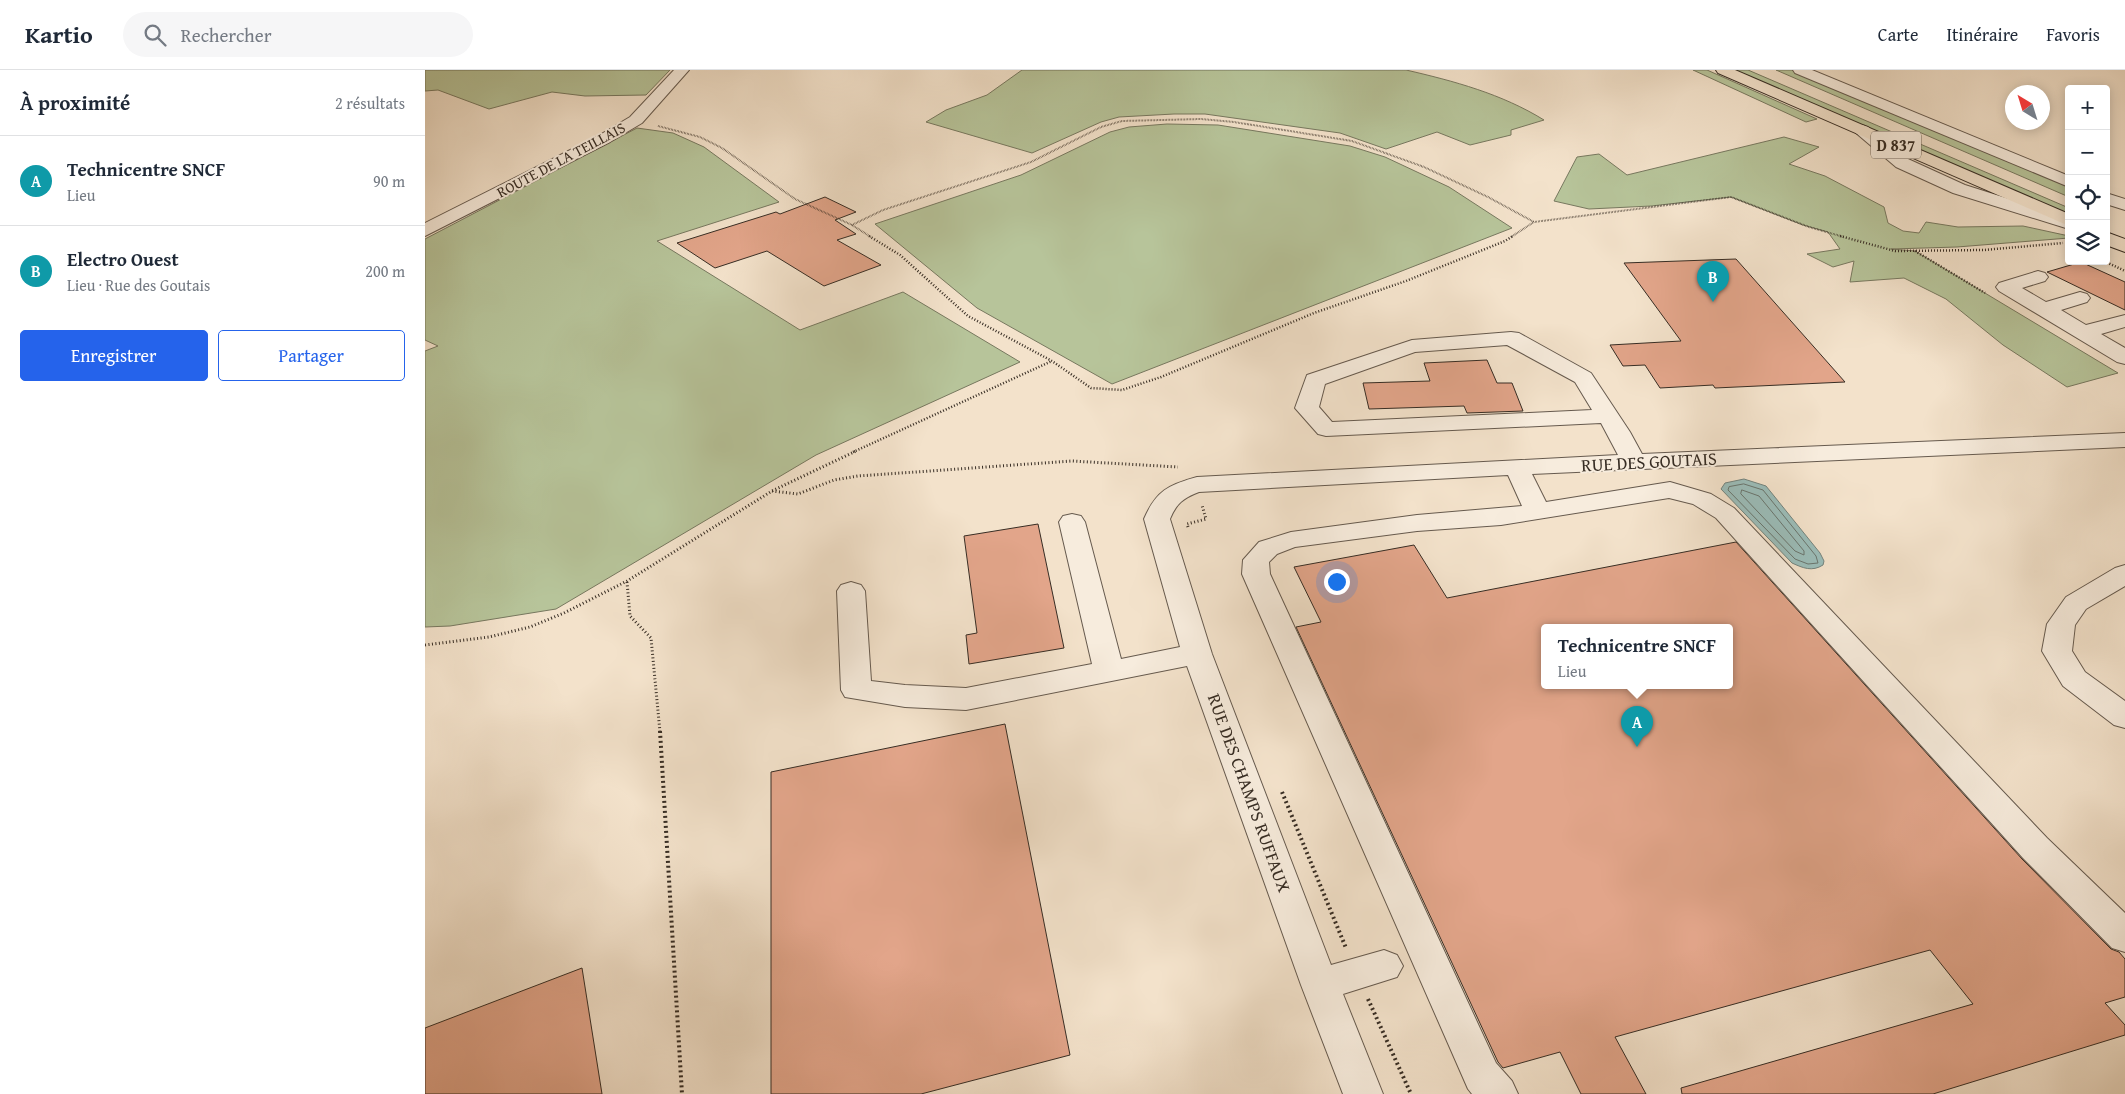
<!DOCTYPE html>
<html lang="fr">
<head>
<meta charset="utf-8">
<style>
	:root { --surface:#fff; --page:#f6f6f7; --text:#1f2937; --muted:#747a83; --line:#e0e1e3; --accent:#2563eb }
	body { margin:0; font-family:"Gentium Book Plus",serif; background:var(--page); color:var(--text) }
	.controls { position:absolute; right:15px; top:15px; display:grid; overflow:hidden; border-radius:5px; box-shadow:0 2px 12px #0003 }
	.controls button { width:45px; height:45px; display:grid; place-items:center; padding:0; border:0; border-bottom:1px solid var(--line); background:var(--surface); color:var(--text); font:25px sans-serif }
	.compass { position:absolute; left:1580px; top:15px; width:45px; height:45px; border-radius:50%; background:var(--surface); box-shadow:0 2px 12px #0003; rotate:322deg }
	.you { position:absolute; left:911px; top:511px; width:18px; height:18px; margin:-12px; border:4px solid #fff; border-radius:50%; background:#1a73e8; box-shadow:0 0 0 8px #1a73e833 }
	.badge { display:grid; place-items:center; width:32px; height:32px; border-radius:50%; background:var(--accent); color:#fff; font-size:16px; font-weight:700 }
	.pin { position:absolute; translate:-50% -41px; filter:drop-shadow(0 1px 2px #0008) }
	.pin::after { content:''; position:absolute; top:26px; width:18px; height:15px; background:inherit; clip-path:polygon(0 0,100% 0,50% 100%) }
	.popup { position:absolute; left:1116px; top:554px; width:192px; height:65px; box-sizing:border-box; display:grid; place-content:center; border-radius:5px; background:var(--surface); filter:drop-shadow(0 1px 4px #0005); font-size:16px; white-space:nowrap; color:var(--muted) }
	.popup b { font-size:19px; color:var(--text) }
	.popup::after { content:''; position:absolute; left:50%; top:100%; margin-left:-10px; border:10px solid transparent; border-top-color:var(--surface) }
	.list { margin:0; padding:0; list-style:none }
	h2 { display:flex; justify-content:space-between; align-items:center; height:65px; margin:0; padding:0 20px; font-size:21px }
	h2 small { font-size:16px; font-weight:400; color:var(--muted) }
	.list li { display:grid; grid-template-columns:32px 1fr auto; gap:15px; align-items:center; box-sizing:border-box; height:90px; padding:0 20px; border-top:1px solid var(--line) }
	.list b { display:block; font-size:19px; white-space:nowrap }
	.list p { margin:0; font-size:16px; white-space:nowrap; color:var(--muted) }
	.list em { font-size:16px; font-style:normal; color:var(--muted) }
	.actions { display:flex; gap:10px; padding:15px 20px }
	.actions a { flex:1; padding:11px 0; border:1px solid var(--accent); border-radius:5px; text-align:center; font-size:18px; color:var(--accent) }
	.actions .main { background:var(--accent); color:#fff }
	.icon { flex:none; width:28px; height:28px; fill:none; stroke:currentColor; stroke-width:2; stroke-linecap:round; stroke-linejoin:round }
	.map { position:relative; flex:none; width:1700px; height:1024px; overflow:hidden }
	header { display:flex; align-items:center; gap:30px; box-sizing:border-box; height:70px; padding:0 25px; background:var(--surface); border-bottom:1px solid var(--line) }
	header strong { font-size:24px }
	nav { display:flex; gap:28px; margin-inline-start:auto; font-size:18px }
	.search { width:350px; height:45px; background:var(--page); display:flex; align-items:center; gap:12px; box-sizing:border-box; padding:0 18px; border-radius:28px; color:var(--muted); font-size:19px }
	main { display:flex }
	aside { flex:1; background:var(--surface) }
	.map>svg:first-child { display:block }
	.green { fill:#b7c49a; stroke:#77785f }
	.water { fill:#9bbdb9; stroke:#73837d }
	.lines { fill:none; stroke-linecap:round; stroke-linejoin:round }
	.shore { stroke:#69756e; stroke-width:1 }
	.building { fill:#e2a58a; stroke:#372d24; fill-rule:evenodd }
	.minor-casing { stroke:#665a4e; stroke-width:2 }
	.major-casing { stroke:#372d24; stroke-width:2 }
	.path-far3 { stroke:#372d24; stroke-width:2; stroke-dasharray:0.5 1; stroke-linecap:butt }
	.path-far2 { stroke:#372d24; stroke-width:2.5; stroke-dasharray:1 2; stroke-linecap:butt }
	.path-far1 { stroke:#372d24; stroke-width:3; stroke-dasharray:1 2.5; stroke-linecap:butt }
	.path { stroke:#372d24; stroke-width:4; stroke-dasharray:2 3; stroke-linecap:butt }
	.minor { fill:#f7ecdd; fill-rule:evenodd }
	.major { fill:#f3e2cb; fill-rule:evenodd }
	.labels { text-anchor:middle; stroke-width:4; stroke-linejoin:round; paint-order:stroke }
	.far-street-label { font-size:15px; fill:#372d24; stroke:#f7ecdd }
	.shield { fill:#f7ecdd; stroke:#71665c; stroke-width:1 }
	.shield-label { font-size:16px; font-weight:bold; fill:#372d24 }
	.street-label { font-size:18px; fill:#372d24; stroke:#f7ecdd }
</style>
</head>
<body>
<header>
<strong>Kartio</strong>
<div class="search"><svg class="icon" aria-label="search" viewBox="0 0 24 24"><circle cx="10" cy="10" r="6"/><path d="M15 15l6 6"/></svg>Rechercher</div>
<nav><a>Carte</a><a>Itinéraire</a><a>Favoris</a></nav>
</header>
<main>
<aside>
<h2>À proximité<small>2 résultats</small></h2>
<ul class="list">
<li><span class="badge" style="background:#0f9aa8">A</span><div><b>Technicentre SNCF</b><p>Lieu</p></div><em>90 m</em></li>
<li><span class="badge" style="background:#0f9aa8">B</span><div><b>Electro Ouest</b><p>Lieu · Rue des Goutais</p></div><em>200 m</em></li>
</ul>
<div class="actions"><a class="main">Enregistrer</a><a>Partager</a></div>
</aside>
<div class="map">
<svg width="1700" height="1024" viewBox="0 0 1700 1024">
	<rect width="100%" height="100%" fill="#f3e2cb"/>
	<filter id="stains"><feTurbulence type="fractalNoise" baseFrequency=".004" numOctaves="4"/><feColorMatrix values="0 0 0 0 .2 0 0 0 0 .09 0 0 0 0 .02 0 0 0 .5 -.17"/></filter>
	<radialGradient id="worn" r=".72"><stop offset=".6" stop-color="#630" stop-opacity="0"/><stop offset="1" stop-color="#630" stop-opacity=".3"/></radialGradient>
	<g class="green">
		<polygon points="0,0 245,0 221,25 160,26 127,22 64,39 13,20 0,21"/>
		<path d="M597 0H981C1029 11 1077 24 1119 50L1086 60V65L1045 75 1012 62 961 79 915 63 780 44H749L694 47 676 52 607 83 501 52 521 40 562 25Z"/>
		<polygon points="1268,0 1282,0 1392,49 1381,52"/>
		<polygon points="1307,0 1323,0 1644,138 1644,146"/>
		<polygon points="1351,0 1369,0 1644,115 1644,127"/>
		<polygon points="742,54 793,55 925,76 960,87 1024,117 1087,158 687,314 552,238 450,154 596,105 685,62 704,57"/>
		<polygon points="212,58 248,63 279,77 354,132 232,171 375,260 478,222 595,292 391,385 131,539 25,556 0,557 0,281 13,276 0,270 0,169"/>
		<polygon points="1359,67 1394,77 1364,94 1400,106 1459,137 1463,153 1478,161 1494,163 1501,152 1533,157 1598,156 1644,166 1644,168 1532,177 1466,179 1490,181 1693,303 1642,317 1578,275 1521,229 1479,208 1425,212 1429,191 1408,197 1382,184 1415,179 1403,162 1378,155 1306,127 1226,136 1164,139 1129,131 1152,87 1174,84 1202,105"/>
	</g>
	<path class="water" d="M1319 409 1341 416 1395 483 1399 491 1398 495C1387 502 1378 498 1367 493L1296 419 1300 413Z"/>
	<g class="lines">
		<g class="shore">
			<polygon points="1319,414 1338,420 1391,486 1393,493 1383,494 1370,489 1303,420 1304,417"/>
			<polygon points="1317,420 1334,426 1379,481 1379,485 1370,481 1316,424"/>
		</g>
	</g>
	<g class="building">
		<polygon points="400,127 431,142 410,150 431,164 412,170 456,195 399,216 342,181 290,198 252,173 351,142 355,144"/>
		<polygon points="1311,189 1420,312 1290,318 1288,315 1235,318 1220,295 1198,296 1185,275 1256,271 1199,193"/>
		<polygon points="1656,192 1700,212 1700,240 1622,202"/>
		<polygon points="1062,290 1072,313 1087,313 1098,341 1042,343 1039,336 944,339 938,313 1005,311 999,293"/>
		<polygon points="613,454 639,578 544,594 541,565 552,563 539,466"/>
		<path d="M1311 472 1597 789 1686 879 1694 882 1700 889V927L1680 933 1700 955V965L1508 1024H1257L1256 1018 1548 934 1505 880 1190 967 1221 1024H1156L1135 982 1078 998 1073 992 871 557 896 552 869 497 989 475 1022 528ZM1120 558H1304V616H1120Z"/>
		<polygon points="580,654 645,985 496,1024 346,1024 346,702"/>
		<polygon points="157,898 177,1024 0,1024 0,958"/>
	</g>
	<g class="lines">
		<g class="minor-casing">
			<g id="minor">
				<polygon points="249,0 264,0 217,53 185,72 0,166 0,153 173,66 205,47"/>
				<polygon points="1368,0 1387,0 1644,106 1644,117 1370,3"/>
				<polygon points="1437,55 1443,57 1483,89 1540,115 1644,148 1644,159 1528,123 1471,97 1431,63 1429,60 1431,57"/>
				<polygon points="1681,123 1700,129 1700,140 1681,134"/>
				<polygon points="1613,201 1620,203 1623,207 1620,211 1597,218 1621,232 1655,222 1662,224 1665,228 1662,232 1636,240 1661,255 1700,245 1700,257 1676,264 1700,278 1700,294 1692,292 1574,221 1571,217 1574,213"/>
				<path d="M1086 262 1094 263 1166 303 1205 362 1217 384 1700 363V377L1107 404 1121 432 1245 412 1286 424 1309 438 1622 768 1700 843V882L1687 878 1598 788 1291 448 1268 434 1244 428 1076 455 992 461 870 477 852 484 844 492 845 504 1071 993 1087 1011 1093 1024H1047L1043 1019 817 504 818 490 834 472 866 462 992 445 1097 436 1083 405 774 422C758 428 751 434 745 449L787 584 906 895 959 880 972 885 978 896 972 907 918 924 958 1024H918L876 915 762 596 541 640 480 637 420 627 416 620 412 521 416 515 426 512 436 515 440 521 446 611 480 615 541 618 667 594 634 452 638 446 647 444 656 446 660 452 696 589 755 577 719 449C731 421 743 415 772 407L1193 385 1176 353 901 366 893 364 870 338 882 305 987 270ZM1082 275 1150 312 1167 340 907 352 894 337 900 314 990 282Z"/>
				<polygon points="1700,495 1700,516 1661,539 1650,555 1647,581 1660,602 1700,631 1700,658 1689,655 1638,616 1617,581 1622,554 1641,527 1690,498"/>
			</g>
		</g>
		<g class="major-casing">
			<g id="major">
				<polygon points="1291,0 1310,0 1644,144 1644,156 1293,3"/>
				<polygon points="1681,162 1700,169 1700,182 1681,175"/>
			</g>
		</g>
		<g class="path-far3">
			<polyline points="233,56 275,67 297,78 370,129 427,155 446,167"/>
			<polyline points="427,155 458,140 606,92 676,57 697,51 776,49 809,52 927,71 999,97 1063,127 1109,152"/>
			<polyline points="1086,167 1109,152 1306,127 1384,157 1419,167"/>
		</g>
		<g class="path-far2">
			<polyline points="444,166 475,185 543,246 627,291 666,318 697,320 736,307 889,243 981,211 1080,171 1088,166"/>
			<polyline points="1415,166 1470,181 1559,180 1638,173"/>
			<polyline points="1490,181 1560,223"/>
			<polyline points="1679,191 1700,201"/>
			<polyline points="428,382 627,291"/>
		</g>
		<g class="path-far1">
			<polyline points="347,421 373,424 409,410 433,406 647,391 753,397"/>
			<polyline points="763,457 762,454 781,449 777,435"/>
			<polyline points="202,512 205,546 226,568 235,662"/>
			<polyline points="0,575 64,567 105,557 139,543 202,511 347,421 431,381"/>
		</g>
		<g class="path">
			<polyline points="235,661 257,1024"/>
			<polyline points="857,722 921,878"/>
			<polyline points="943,929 986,1024"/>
		</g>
		<use href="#minor" class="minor"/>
		<use href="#major" class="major"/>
	</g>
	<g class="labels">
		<g class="far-street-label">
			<text transform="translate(136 90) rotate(-28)" y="5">ROUTE DE LA TEILLAIS</text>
		</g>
		<rect class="shield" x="1446" y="61.5" width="50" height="27" rx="4"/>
		<g class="shield-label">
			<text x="1471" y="81">D 837</text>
		</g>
		<g class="street-label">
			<text transform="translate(1224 392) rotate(-3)" y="6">RUE DES GOUTAIS</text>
			<text transform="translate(824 723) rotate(70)" y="6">RUE DES CHAMPS RUFFAUX</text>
		</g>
	</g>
	<rect width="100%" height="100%" filter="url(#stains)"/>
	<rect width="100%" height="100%" fill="url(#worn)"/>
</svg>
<div class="controls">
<button>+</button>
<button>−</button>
<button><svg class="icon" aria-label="locate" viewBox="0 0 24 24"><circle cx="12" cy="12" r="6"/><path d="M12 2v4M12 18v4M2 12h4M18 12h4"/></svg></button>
<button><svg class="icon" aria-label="layers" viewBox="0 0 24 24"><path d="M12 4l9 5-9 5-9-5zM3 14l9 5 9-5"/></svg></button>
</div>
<svg class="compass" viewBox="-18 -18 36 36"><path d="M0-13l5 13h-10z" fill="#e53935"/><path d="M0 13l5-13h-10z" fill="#747a83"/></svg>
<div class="you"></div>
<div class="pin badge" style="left:1212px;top:677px;background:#0f9aa8">A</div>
<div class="popup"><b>Technicentre SNCF</b>Lieu</div>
<div class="pin badge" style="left:1288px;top:232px;background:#0f9aa8">B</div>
</div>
</main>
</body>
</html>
